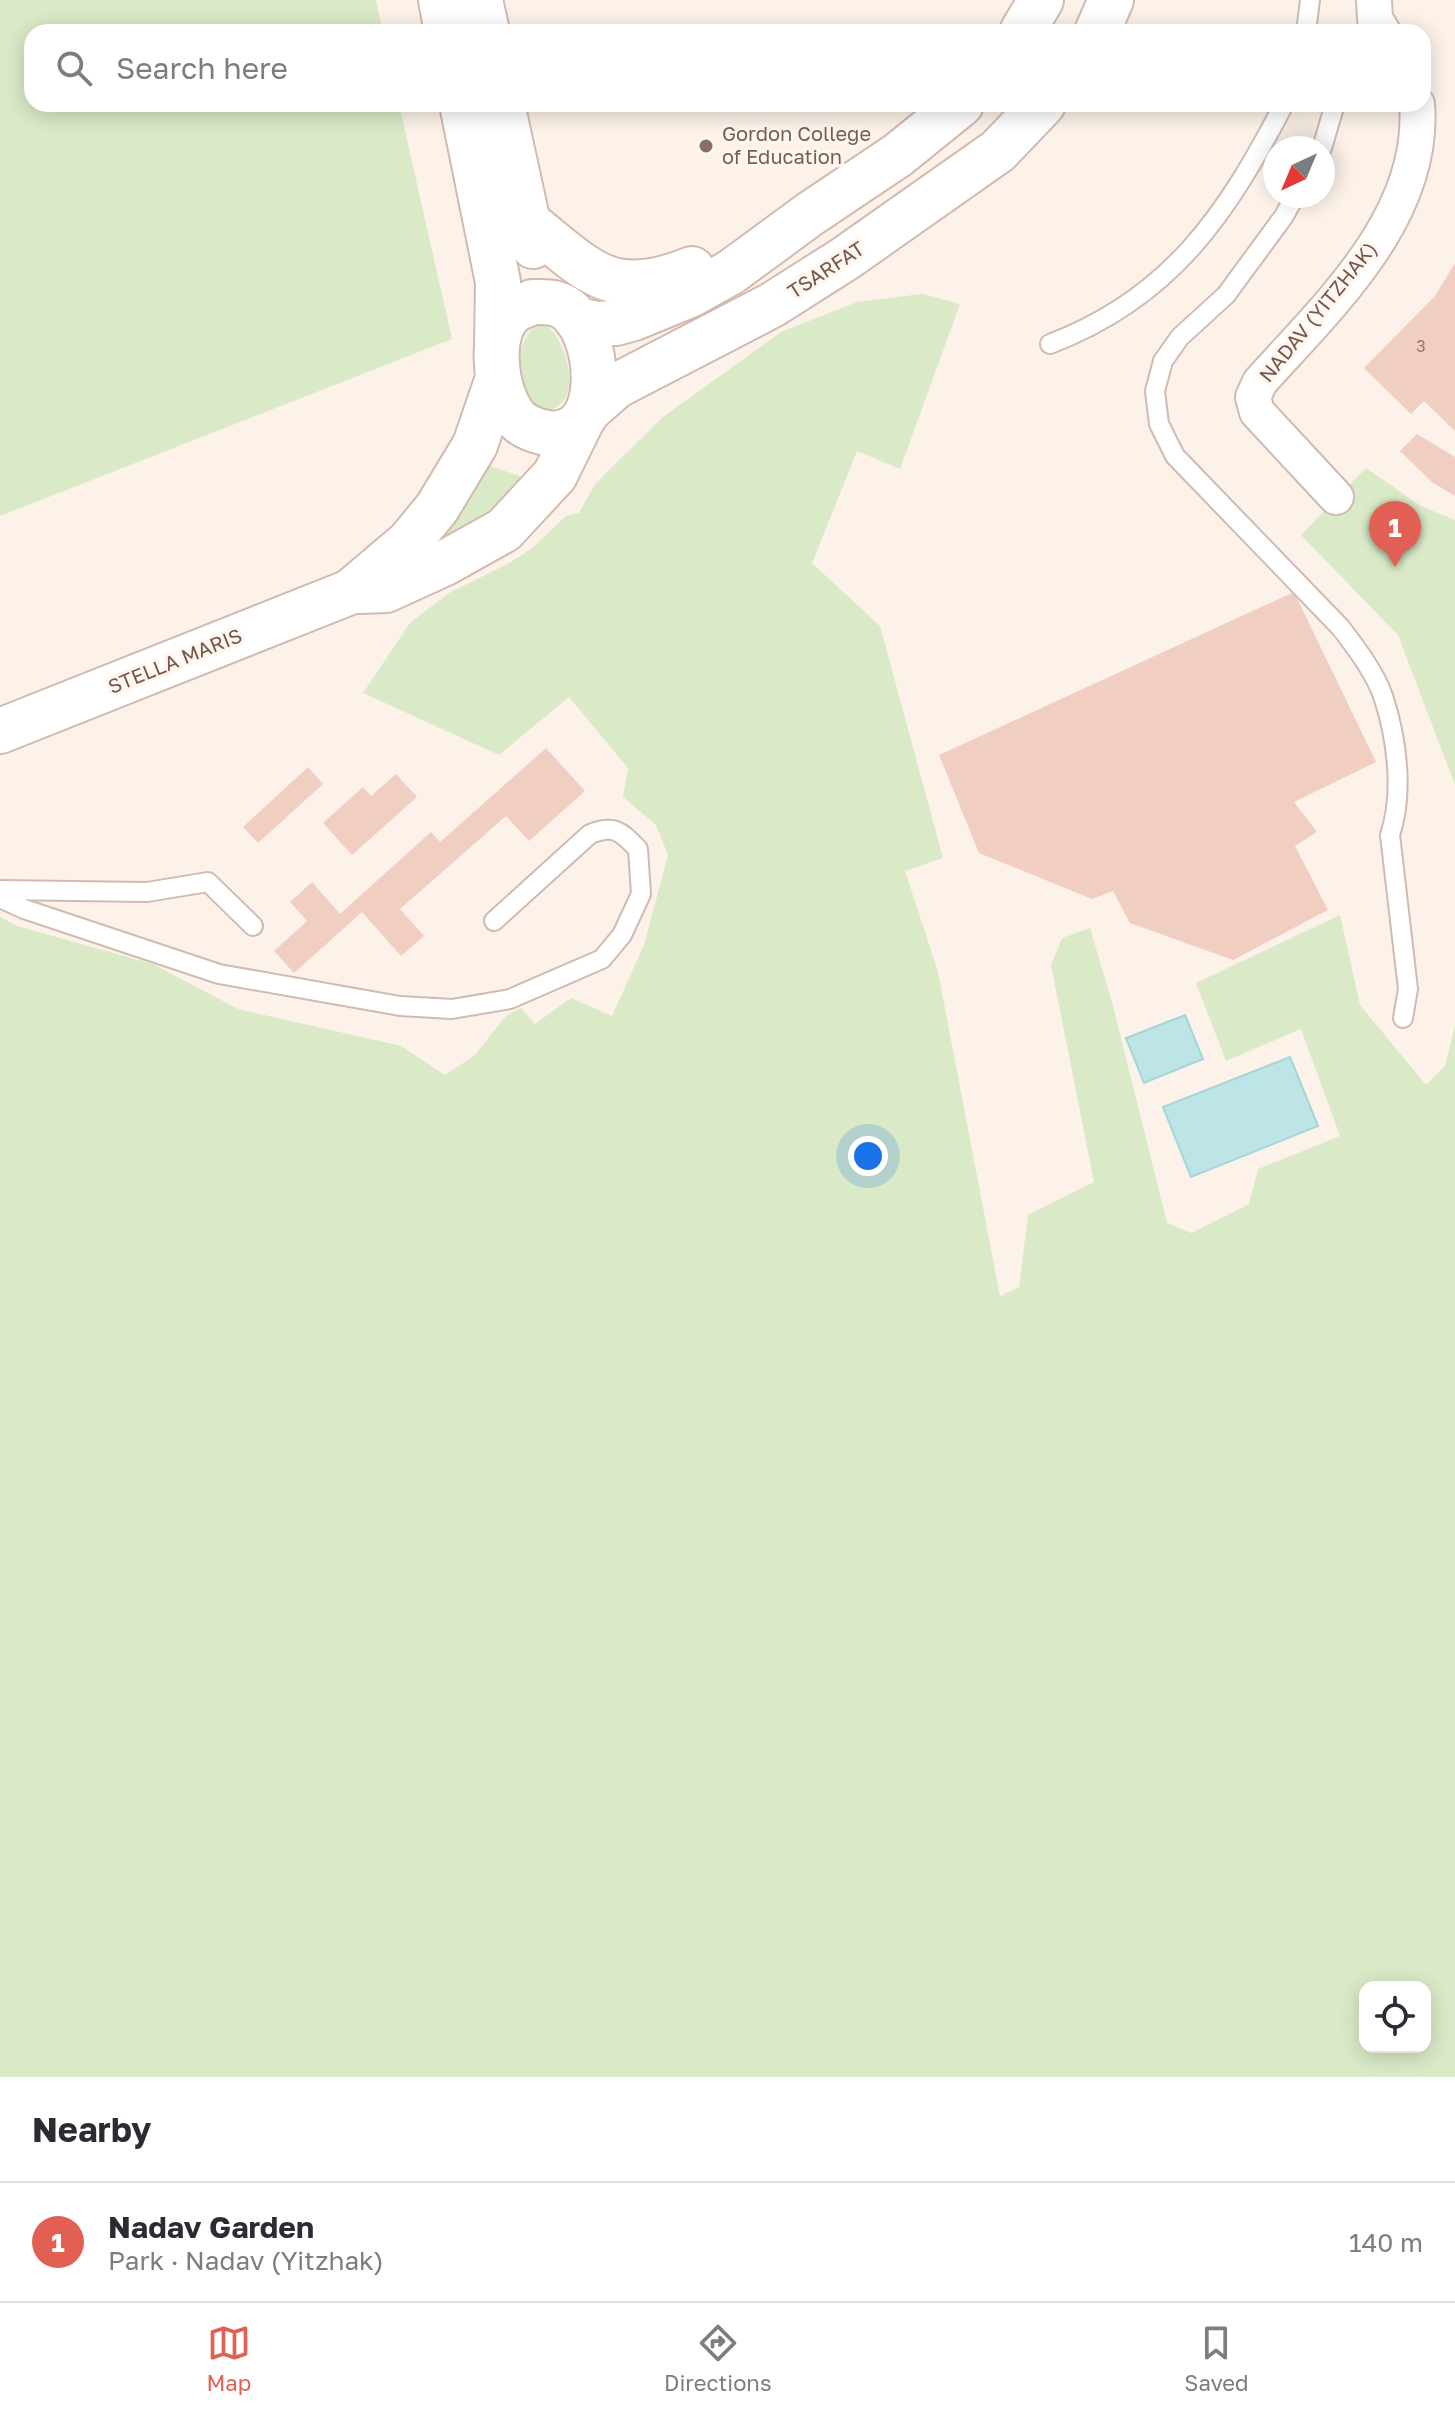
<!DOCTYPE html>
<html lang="en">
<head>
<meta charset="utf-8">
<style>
	:root { --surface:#fff; --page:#f7f7f7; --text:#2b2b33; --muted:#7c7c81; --line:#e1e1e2; --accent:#e16053 }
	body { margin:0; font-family:"Golos Text",sans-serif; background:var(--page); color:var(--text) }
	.controls { position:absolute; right:24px; bottom:24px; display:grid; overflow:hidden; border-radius:16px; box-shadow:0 4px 20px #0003 }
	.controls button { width:72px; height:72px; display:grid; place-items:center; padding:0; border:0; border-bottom:2px solid var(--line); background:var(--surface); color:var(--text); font:40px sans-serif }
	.compass { position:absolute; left:1263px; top:136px; width:72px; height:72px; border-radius:50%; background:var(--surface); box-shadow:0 4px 20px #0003; rotate:224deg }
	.you { position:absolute; left:868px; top:1156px; width:28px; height:28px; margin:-20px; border:6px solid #fff; border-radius:50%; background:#1a73e8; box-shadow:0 0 0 12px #1a73e833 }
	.badge { display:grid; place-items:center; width:52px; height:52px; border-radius:50%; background:var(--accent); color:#fff; font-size:26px; font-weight:700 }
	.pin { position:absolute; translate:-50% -66px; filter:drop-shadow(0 2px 4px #0008) }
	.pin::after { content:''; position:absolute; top:42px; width:28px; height:24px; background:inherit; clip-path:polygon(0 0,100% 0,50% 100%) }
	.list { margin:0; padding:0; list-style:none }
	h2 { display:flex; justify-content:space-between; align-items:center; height:104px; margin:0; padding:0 32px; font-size:34px }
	h2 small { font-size:26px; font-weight:400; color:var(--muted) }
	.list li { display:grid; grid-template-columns:52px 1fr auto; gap:24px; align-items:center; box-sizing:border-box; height:120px; padding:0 32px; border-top:2px solid var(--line) }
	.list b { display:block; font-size:30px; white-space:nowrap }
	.list p { margin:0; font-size:26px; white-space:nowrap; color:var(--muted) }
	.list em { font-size:26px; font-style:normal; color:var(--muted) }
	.icon { flex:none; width:44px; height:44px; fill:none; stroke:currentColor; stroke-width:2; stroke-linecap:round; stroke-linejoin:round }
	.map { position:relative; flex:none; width:1455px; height:2077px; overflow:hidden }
	.search { position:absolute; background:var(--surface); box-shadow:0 4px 20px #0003; left:24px; right:24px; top:24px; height:88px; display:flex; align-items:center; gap:20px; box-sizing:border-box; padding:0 28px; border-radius:24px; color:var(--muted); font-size:30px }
	.sheet { height:224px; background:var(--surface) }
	nav { display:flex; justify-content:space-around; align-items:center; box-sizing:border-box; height:112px; border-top:2px solid var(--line); background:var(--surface); font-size:22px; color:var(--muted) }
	nav a { display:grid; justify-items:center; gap:4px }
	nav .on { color:var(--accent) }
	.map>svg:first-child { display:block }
	.green { fill:#daeac7; fill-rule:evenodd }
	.water { fill:#bee5e5; stroke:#a4d6d7; stroke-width:2 }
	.building { fill:#f0cec1 }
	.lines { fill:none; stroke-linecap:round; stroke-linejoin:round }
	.lane-casing { stroke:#d0bbb1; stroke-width:22 }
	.street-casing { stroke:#d0bbb1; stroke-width:38 }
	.secondary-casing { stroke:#d3baaf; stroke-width:48 }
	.lane { stroke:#fff; stroke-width:18 }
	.street { stroke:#fff; stroke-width:34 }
	.secondary { stroke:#fff; stroke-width:44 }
	.education-dot { fill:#8d6e63; stroke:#fef7ef; stroke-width:3 }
	.labels { text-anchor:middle; stroke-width:7; stroke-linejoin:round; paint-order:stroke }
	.number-label { font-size:16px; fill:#94746a }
	.education-label { font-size:20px; fill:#785e54; stroke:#fef7ef; text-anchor:start }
	.street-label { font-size:20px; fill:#76564d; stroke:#fef7ef }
</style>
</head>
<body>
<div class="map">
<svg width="1455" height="2077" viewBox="0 0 1455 2077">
	<rect width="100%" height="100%" fill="#fcf2e9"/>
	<g class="green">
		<polygon points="0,0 376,0 383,32 32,32 32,104 399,104 452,339 0,516"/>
		<path d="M922 294 960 304 900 469 857 451 812 563 880 626 943 858 905 871 938 972 1000 1296 1019 1287 1028 1215 1094 1182 1051 965 1062 938 1090 928 1112 1002 1167 1223 1191 1233 1249 1204 1258 1169 1340 1136 1301 1029 1226 1061 1196 983 1340 915 1360 1005 1426 1085 1445 1066 1455 1026V2077H0V917L17 926 153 964 238 1009 401 1046 445 1075 474 1056 506 1016 521 1008 535 1024 571 998 612 1016 644 945 668 855 656 825 623 797 628 768 569 697 499 755 363 693 410 623 449 593 511 562 532 548 566 516 579 513 595 484 663 417 781 332 857 302ZM1365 1987H1425V2047H1365Z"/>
		<path d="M543 323C568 337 585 406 547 410 509 414 510 331 543 323Z"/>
		<polygon points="482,463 537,482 501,521 426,549"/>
		<polygon points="1366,468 1421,506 1455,520 1455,785 1398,635 1301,535"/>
	</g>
	<g class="water">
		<polygon points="1185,1015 1203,1059 1144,1083 1126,1038"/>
		<polygon points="1290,1057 1318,1126 1191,1177 1163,1107"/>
	</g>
	<g class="building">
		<polygon points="1455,263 1455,431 1424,401 1411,414 1364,368 1435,296"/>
		<polygon points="1417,434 1455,457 1455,496 1432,482 1400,451"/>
		<polygon points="1294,592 1376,762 1294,802 1317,832 1295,846 1328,910 1233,960 1130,923 1113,891 1092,899 979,853 939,755"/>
		<polygon points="546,748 585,791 529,841 506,816 400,909 424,936 401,956 362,912 294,973 274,951 307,921 290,902 312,882 340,914 431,832 440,842"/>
		<polygon points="308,767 323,784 258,843 243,827"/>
		<polygon points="396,774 417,797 352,855 323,823 363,787 371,796"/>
	</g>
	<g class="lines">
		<g class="lane-casing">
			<g id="lane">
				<polyline points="1306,32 1310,0"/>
				<polyline points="1322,148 1335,104"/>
				<path d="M1295 196 1284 216 1226 295 1180 337 1163 361 1155 391 1159 424 1175 456 1341 628C1356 648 1374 671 1383 696 1397 738 1404 793 1390 835L1408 989 1403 1018"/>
				<path d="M1050 344C1171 298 1227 214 1284 104"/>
				<polyline points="0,890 147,892 208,882 253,926"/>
				<path d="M0 898 24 909 219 974 400 1006 452 1009 510 999 602 959 622 935 641 894 638 849C621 832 615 824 590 834L494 921"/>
			</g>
		</g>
		<g class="street-casing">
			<g id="street">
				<polyline points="1374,0 1375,19 1383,32"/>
				<path d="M1336 497 1257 412 1253 397 1260 382C1329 305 1426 216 1417 104"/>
			</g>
		</g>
		<g class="secondary-casing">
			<g id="secondary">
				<polyline points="441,0 447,32"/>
				<polyline points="480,0 487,32"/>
				<polyline points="1022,32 1041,0"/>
				<polyline points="1097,32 1111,0"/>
				<polyline points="462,104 498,282 497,346"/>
				<polyline points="502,104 533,246"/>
				<path d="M525 220C588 269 608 303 692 269"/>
				<path d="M532 302C542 302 552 301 562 306 603 326 612 448 542 432 523 427 514 420 506 402 495 377 489 329 515 310 520 307 527 305 532 302Z"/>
				<polyline points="577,320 598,324 616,323 634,318 690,295 731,272 810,214 898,155 961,104"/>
				<polyline points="591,408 616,386 772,305 846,258 998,151 1043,104"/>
				<polyline points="360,591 386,590 443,564 504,530 555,475 580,424"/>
				<polyline points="0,731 350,592 409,542 437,508 475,445 498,378"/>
			</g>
		</g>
		<use href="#lane" class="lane"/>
		<use href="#street" class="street"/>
		<use href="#secondary" class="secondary"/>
	</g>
	<circle class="education-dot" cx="706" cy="146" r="8"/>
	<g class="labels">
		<g class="number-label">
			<text x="1421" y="352">3</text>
		</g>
		<g class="education-label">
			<text x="722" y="141">Gordon College<tspan x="722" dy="23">of Education</tspan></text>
		</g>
		<g class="street-label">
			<text transform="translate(826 270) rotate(-33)" y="7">TSARFAT</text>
			<text transform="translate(1318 312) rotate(-51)" y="7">NADAV (YITZHAK)</text>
			<text transform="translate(175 661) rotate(-22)" y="7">STELLA MARIS</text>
		</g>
	</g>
</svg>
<div class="controls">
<button><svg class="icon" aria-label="locate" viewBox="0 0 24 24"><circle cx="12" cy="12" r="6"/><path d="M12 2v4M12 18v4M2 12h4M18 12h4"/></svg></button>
</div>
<svg class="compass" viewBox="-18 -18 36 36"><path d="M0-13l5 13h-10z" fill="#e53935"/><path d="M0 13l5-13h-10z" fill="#7c7c81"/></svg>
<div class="you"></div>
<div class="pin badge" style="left:1395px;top:567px">1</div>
<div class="search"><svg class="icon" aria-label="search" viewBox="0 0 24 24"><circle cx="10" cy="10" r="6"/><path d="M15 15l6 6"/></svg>Search here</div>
</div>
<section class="sheet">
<h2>Nearby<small></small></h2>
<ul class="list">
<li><span class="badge">1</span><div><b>Nadav Garden</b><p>Park · Nadav (Yitzhak)</p></div><em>140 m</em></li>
</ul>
</section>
<nav>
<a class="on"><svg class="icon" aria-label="map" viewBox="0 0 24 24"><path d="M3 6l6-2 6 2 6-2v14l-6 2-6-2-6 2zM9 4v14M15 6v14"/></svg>Map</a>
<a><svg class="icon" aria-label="directions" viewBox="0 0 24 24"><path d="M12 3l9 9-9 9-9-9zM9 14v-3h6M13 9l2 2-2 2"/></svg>Directions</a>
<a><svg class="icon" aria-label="saved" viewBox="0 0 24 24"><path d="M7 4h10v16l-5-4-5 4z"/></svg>Saved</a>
</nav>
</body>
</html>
